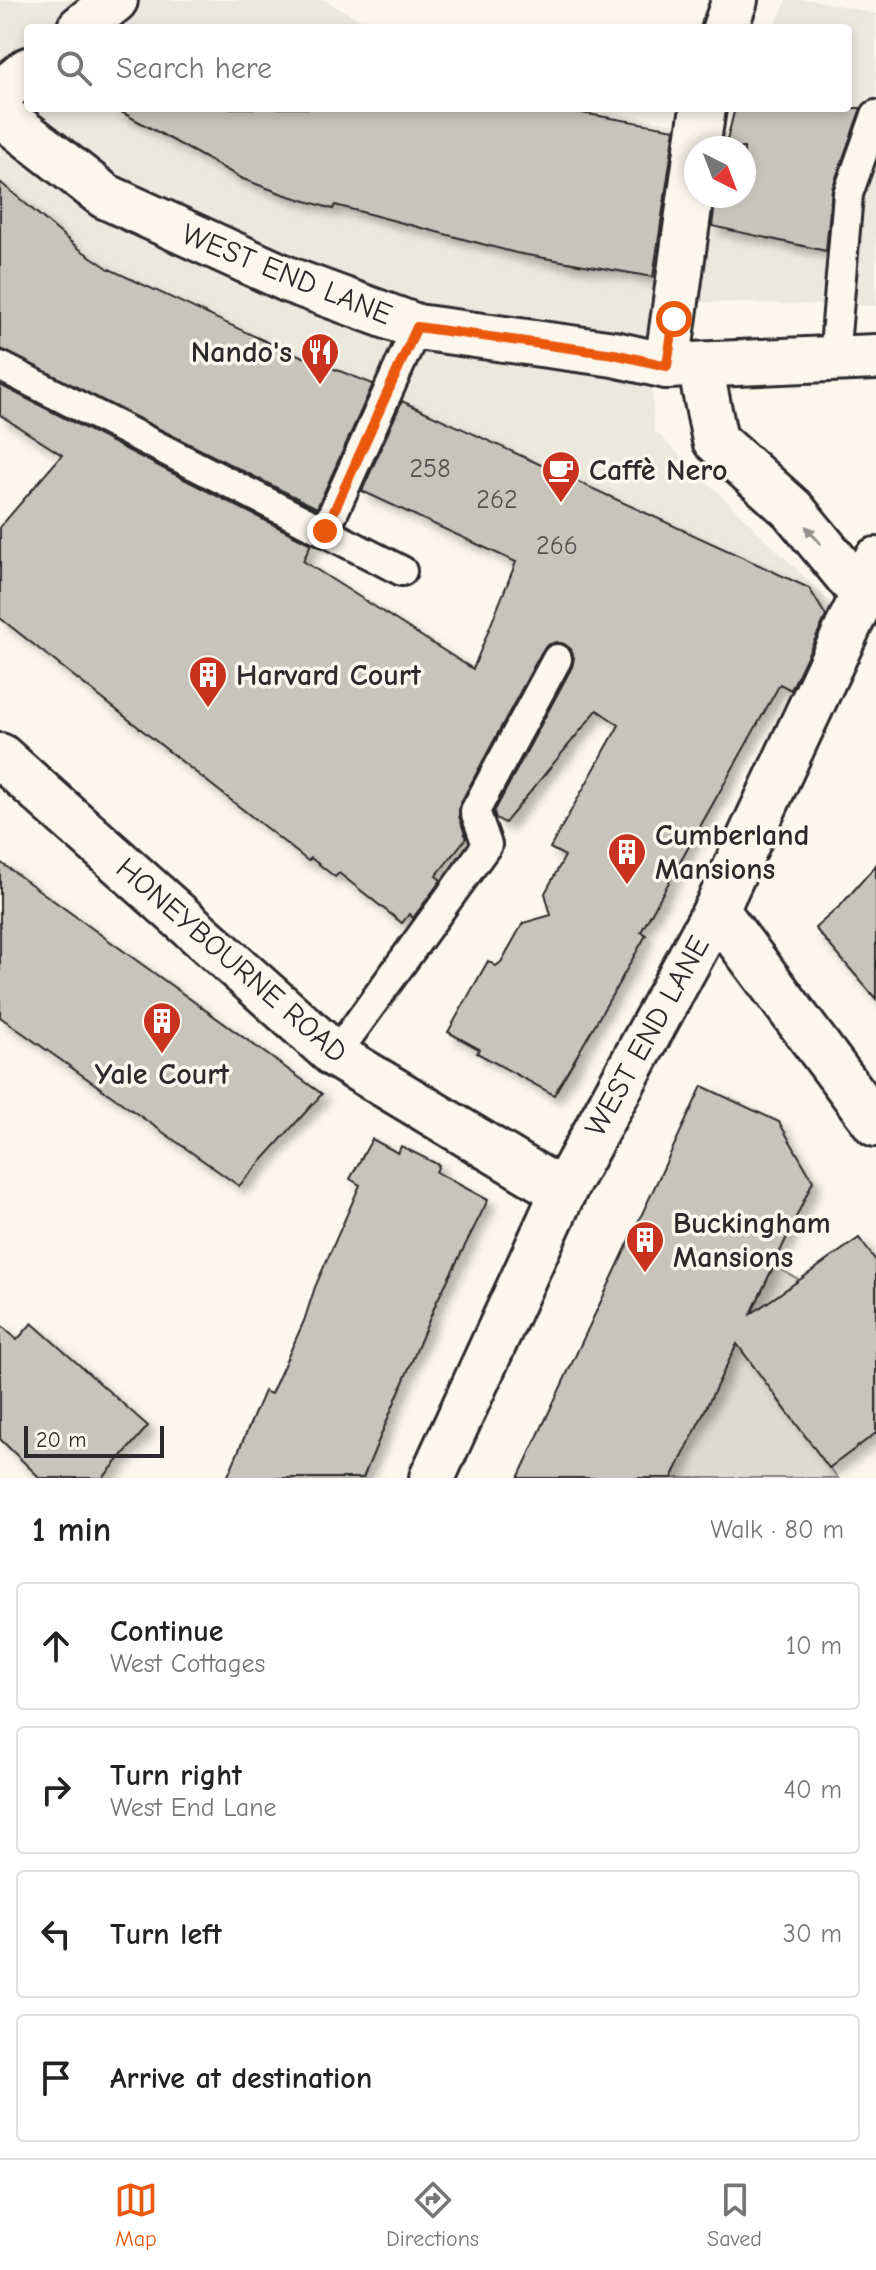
<!DOCTYPE html>
<html lang="en">
<head>
<meta charset="utf-8">
<style>
	:root { --surface:#fff; --page:#f2f2f2; --text:#222; --muted:#767676; --line:#e0e0e0; --accent:#ea580c }
	body { margin:0; font-family:"Comic Neue",sans-serif; background:var(--page); color:var(--text) }
	.compass { position:absolute; left:684px; top:136px; width:72px; height:72px; border-radius:50%; background:var(--surface); box-shadow:0 4px 12px #0003; rotate:138deg }
	.scale { position:absolute; left:24px; bottom:20px; width:140px; box-sizing:border-box; padding-left:8px; border:4px solid #2b2b2b; border-top:0; font-size:22px; line-height:28px; white-space:nowrap; color:#2b2b2b; -webkit-text-stroke:6px #fbf7ec; paint-order:stroke }
	.stop { position:absolute; width:24px; height:24px; margin:-18px; border:6px solid #ea580c; border-radius:50%; background:#fff }
	.stop.end { background:#ea580c; border-color:#fff; box-shadow:0 2px 8px #0008 }
	.list { margin:0; padding:0; list-style:none }
	h2 { display:flex; justify-content:space-between; align-items:center; height:104px; margin:0; padding:0 32px; font-size:34px }
	h2 small { font-size:26px; font-weight:400; color:var(--muted) }
	.list li { display:grid; grid-template-columns:52px 1fr auto; gap:24px; align-items:center; box-sizing:border-box; height:128px; margin:0 16px 16px; padding:0 16px; border:2px solid var(--line); border-radius:8px }
	.list b { display:block; font-size:30px; white-space:nowrap }
	.list p { margin:0; font-size:26px; white-space:nowrap; color:var(--muted) }
	.list em { font-size:26px; font-style:normal; color:var(--muted) }
	.icon { flex:none; width:44px; height:44px; fill:none; stroke:currentColor; stroke-width:2; stroke-linecap:round; stroke-linejoin:round }
	.map { position:relative; flex:none; width:876px; height:1478px; overflow:hidden }
	.search { position:absolute; background:var(--surface); box-shadow:0 4px 12px #0003; left:24px; right:24px; top:24px; height:88px; display:flex; align-items:center; gap:20px; box-sizing:border-box; padding:0 28px; border-radius:8px; color:var(--muted); font-size:30px }
	.sheet { height:680px; background:var(--surface) }
	nav { display:flex; justify-content:space-around; align-items:center; box-sizing:border-box; height:112px; border-top:2px solid var(--line); background:var(--surface); font-size:22px; color:var(--muted) }
	nav a { display:grid; justify-items:center; gap:4px }
	nav .on { color:var(--accent) }
	.map>svg:first-child { display:block }
	.built { fill:#ebe8de; fill-rule:evenodd }
	.green { fill:#dddad0; stroke:#84827e; stroke-width:2 }
	.building { fill:#c7c4bc; stroke:#2b2b2b; stroke-width:2; filter:url(#shadow) }
	.lines { fill:none; stroke-linecap:round; stroke-linejoin:round }
	.service-casing { stroke:#2b2b2b; stroke-width:34 }
	.minor-casing { stroke:#2b2b2b; stroke-width:50 }
	.tertiary-casing { stroke:#2b2b2b; stroke-width:50 }
	.secondary-casing { stroke:#2b2b2b; stroke-width:50 }
	.service { stroke:#fbf7ec; stroke-width:28 }
	.minor { stroke:#fbf7ec; stroke-width:44 }
	.tertiary { stroke:#fbf7ec; stroke-width:44 }
	.secondary { stroke:#fbf7ec; stroke-width:44 }
	.oneway { fill:#93918c }
	.route { stroke:#ea580c; stroke-width:10 }
	.labels { text-anchor:middle; stroke-width:7; stroke-linejoin:round; paint-order:stroke }
	.number-label { font-size:26px; fill:#52514f }
	.street-label { font-size:30px; fill:#2b2b2b; stroke:#fbf7ec }
	.poi-label { font-size:30px; font-weight:bold; fill:#2b2b2b; stroke:#fbf7ec; text-anchor:start }
</style>
</head>
<body>
<div class="map">
<svg width="876" height="1478" viewBox="0 0 876 1478">
	<defs>
		<filter id="shadow"><feDropShadow dx="7" dy="7" stdDeviation="4" flood-color="#0004"/></filter>
	</defs>
	<rect width="100%" height="100%" fill="#fbf7ec"/>
	<filter id="ink" filterUnits="userSpaceOnUse"><feTurbulence type="fractalNoise" baseFrequency=".0125" numOctaves="2"/><feDisplacementMap in="SourceGraphic" scale="16" xChannelSelector="R" yChannelSelector="G"/><feConvolveMatrix kernelMatrix="1 2 1 2 8 2 1 2 1" color-interpolation-filters="sRGB"/></filter>
	<g filter="url(#ink)">
		<path class="built" d="M0 0H324L376 28H28V108H586L729 133 735 108H848V28H773L787 0H814L876 14V306L649 301 654 430 830 602 836 637 820 668 491 493 62 291 0 244ZM696 148H744V196H696Z"/>
		<polygon class="green" points="774,1266 800,1280 779,1364 777,1399 838,1478 672,1478"/>
		<g class="building">
			<polygon points="114,108 553,108 675,129 653,277 516,253 335,205 333,209 283,194 243,179"/>
			<polygon points="735,108 861,108 832,189 826,251 712,226 716,196 744,196 744,148 722,148 724,139 727,140"/>
			<polygon points="0,182 78,248 109,269 278,347 373,384 317,508 0,349"/>
			<polygon points="0,385 311,544 303,561 473,669 516,562 362,491 402,401 809,588 826,616 791,690 780,684 641,932 646,935 615,990 554,1095 477,1053 479,1049 448,1032 488,961 496,966 501,962 523,923 551,915 545,893 565,856 550,848 619,725 597,710 505,823 496,818 494,812 572,667 574,658 571,649 564,644 556,642 547,645 542,651 460,804 459,816 466,838 436,876 441,880 413,918 409,914 402,923 339,873 335,877 311,858 308,861 0,618 0,527 62,455 0,415"/>
			<polygon points="0,862 322,1094 239,1186 0,1017"/>
			<polygon points="876,865 876,999 815,928 841,905"/>
			<polygon points="702,1086 779,1122 813,1181 751,1314 859,1238 876,1261 876,1433 829,1468 737,1344 672,1478 518,1478"/>
			<polygon points="372,1139 398,1153 401,1146 439,1165 436,1172 488,1200 437,1301 363,1478 227,1478 264,1391 271,1394 304,1321 315,1287 360,1185 350,1179"/>
			<polygon points="32,1323 148,1426 103,1478 40,1478 0,1439 0,1324 17,1340"/>
		</g>
		<g class="lines">
			<g class="service-casing">
				<g id="service">
					<polyline points="834,359 848,194 876,115"/>
					<polyline points="0,366 402,571"/>
					<polyline points="325,531 417,327"/>
					<polyline points="335,1055 487,845 475,811 557,659"/>
				</g>
			</g>
			<g class="minor-casing">
				<g id="minor">
					<polyline points="80,28 115,0"/>
					<polyline points="725,28 735,0"/>
					<polyline points="0,93 28,70"/>
					<polyline points="697,148 703,108"/>
					<polyline points="667,366 696,157"/>
					<polyline points="0,756 335,1055 563,1192"/>
					<polyline points="716,910 876,1124"/>
				</g>
			</g>
			<g class="tertiary-casing">
				<g id="tertiary">
					<polyline points="700,366 715,440 793,510 863,595"/>
					<polyline points="432,1478 563,1192 716,910 863,595 876,560"/>
				</g>
			</g>
			<g class="secondary-casing">
				<polyline id="secondary" points="0,114 105,196 289,280 417,327 614,354 667,366 876,357"/>
			</g>
			<use href="#service" class="service"/>
			<use href="#minor" class="minor"/>
			<use href="#tertiary" class="tertiary"/>
			<use href="#secondary" class="secondary"/>
		</g>
		<defs><path id="oneway-solid" d="M-6-.8H1V-3.2L6.5 0L1 3.2V.8H-6Z" transform="scale(2)"/></defs>
		<use class="oneway" href="#oneway-solid" transform="translate(813 535) rotate(-130)"/>
	</g>
	<g class="lines" filter="url(#ink)">
		<polyline class="route" points="325,531 417,327 614,354 667,366 674,319"/>
	</g>
	<defs>
		<g id="restaurant-pin" transform="scale(2)"><path d="M0 17L-7.5 6A9.5 9.5 0 1 1 7.5 6Z" fill="#c8321e" stroke="#fbf7ec"/><path d="M-5-6h1v4h1v-4h1v4h1v-4h1v5L-1.5 .5V6h-2V.5L-5-1ZM5-6V6H3V1.5H1.5Q1.5-4 5-6Z" fill="#fff"/></g>
		<g id="cafe-pin" transform="scale(2)"><path d="M0 17L-7.5 6A9.5 9.5 0 1 1 7.5 6Z" fill="#c8321e" stroke="#fbf7ec"/><path d="M-5.5-4.5H6V0H3Q3 3.5 0 3.5H-2.5Q-5.5 3.5-5.5 0ZM3-3.2v2h1.7v-2ZM-6 4.5H4V6H-6Z" fill="#fff"/></g>
		<g id="building-pin" transform="scale(2)"><path d="M0 17L-7.5 6A9.5 9.5 0 1 1 7.5 6Z" fill="#c8321e" stroke="#fbf7ec"/><path d="M-4-6H4V6H1V3H-1V6H-4ZM-2.5-4.3h1.7v1.8h-1.7ZM.8-4.3h1.7v1.8H.8ZM-2.5-1h1.7V.8h-1.7ZM.8-1h1.7V.8H.8Z" fill="#fff"/></g>
	</defs>
	<g fill-rule="evenodd">
		<use href="#restaurant-pin" x="320" y="352"/>
		<use href="#cafe-pin" x="561" y="470"/>
		<use href="#building-pin" x="208" y="675"/>
		<use href="#building-pin" x="627" y="852"/>
		<use href="#building-pin" x="162" y="1021"/>
		<use href="#building-pin" x="645" y="1240"/>
	</g>
	<g class="labels">
		<g class="number-label">
			<text x="430" y="477">258</text>
			<text x="497" y="508">262</text>
			<text x="557" y="554">266</text>
		</g>
		<g class="street-label">
			<text transform="translate(287 274) rotate(22)" y="10">WEST END LANE</text>
			<text transform="translate(232 960) rotate(41)" y="10">HONEYBOURNE ROAD</text>
			<text transform="translate(647 1036) rotate(-61)" y="10">WEST END LANE</text>
		</g>
		<g class="poi-label">
			<text x="292" y="362" text-anchor="end">Nando's</text>
			<text x="589" y="480">Caffè Nero</text>
			<text x="236" y="685">Harvard Court</text>
			<text x="655" y="845">Cumberland<tspan x="655" dy="34">Mansions</tspan></text>
			<text x="162" y="1084" text-anchor="middle">Yale Court</text>
			<text x="673" y="1233">Buckingham<tspan x="673" dy="34">Mansions</tspan></text>
		</g>
	</g>
</svg>
<svg class="compass" viewBox="-18 -18 36 36"><path d="M0-13l5 13h-10z" fill="#e53935"/><path d="M0 13l5-13h-10z" fill="#767676"/></svg>
<div class="scale">20 m</div>
<div class="stop" style="left:674px;top:319px"></div>
<div class="stop end" style="left:325px;top:531px"></div>
<div class="search"><svg class="icon" aria-label="search" viewBox="0 0 24 24"><circle cx="10" cy="10" r="6"/><path d="M15 15l6 6"/></svg>Search here</div>
</div>
<section class="sheet">
<h2>1 min<small>Walk · 80 m</small></h2>
<ul class="list">
<li><svg class="icon" aria-label="ahead" viewBox="0 0 24 24"><path d="M12 20V5M6 11l6-6 6 6"/></svg><div><b>Continue</b><p>West Cottages</p></div><em>10 m</em></li>
<li><svg class="icon" aria-label="right" viewBox="0 0 24 24"><path d="M7 20v-9h11M14 6l5 5-5 5"/></svg><div><b>Turn right</b><p>West End Lane</p></div><em>40 m</em></li>
<li><svg class="icon" aria-label="left" viewBox="0 0 24 24"><path d="M17 20v-9H6M10 6l-5 5 5 5"/></svg><div><b>Turn left</b></div><em>30 m</em></li>
<li><svg class="icon" aria-label="arrive" viewBox="0 0 24 24"><path d="M6 21V4h12l-3 4 3 4H6"/></svg><div><b>Arrive at destination</b></div></li>
</ul>
</section>
<nav>
<a class="on"><svg class="icon" aria-label="map" viewBox="0 0 24 24"><path d="M3 6l6-2 6 2 6-2v14l-6 2-6-2-6 2zM9 4v14M15 6v14"/></svg>Map</a>
<a><svg class="icon" aria-label="directions" viewBox="0 0 24 24"><path d="M12 3l9 9-9 9-9-9zM9 14v-3h6M13 9l2 2-2 2"/></svg>Directions</a>
<a><svg class="icon" aria-label="saved" viewBox="0 0 24 24"><path d="M7 4h10v16l-5-4-5 4z"/></svg>Saved</a>
</nav>
</body>
</html>
